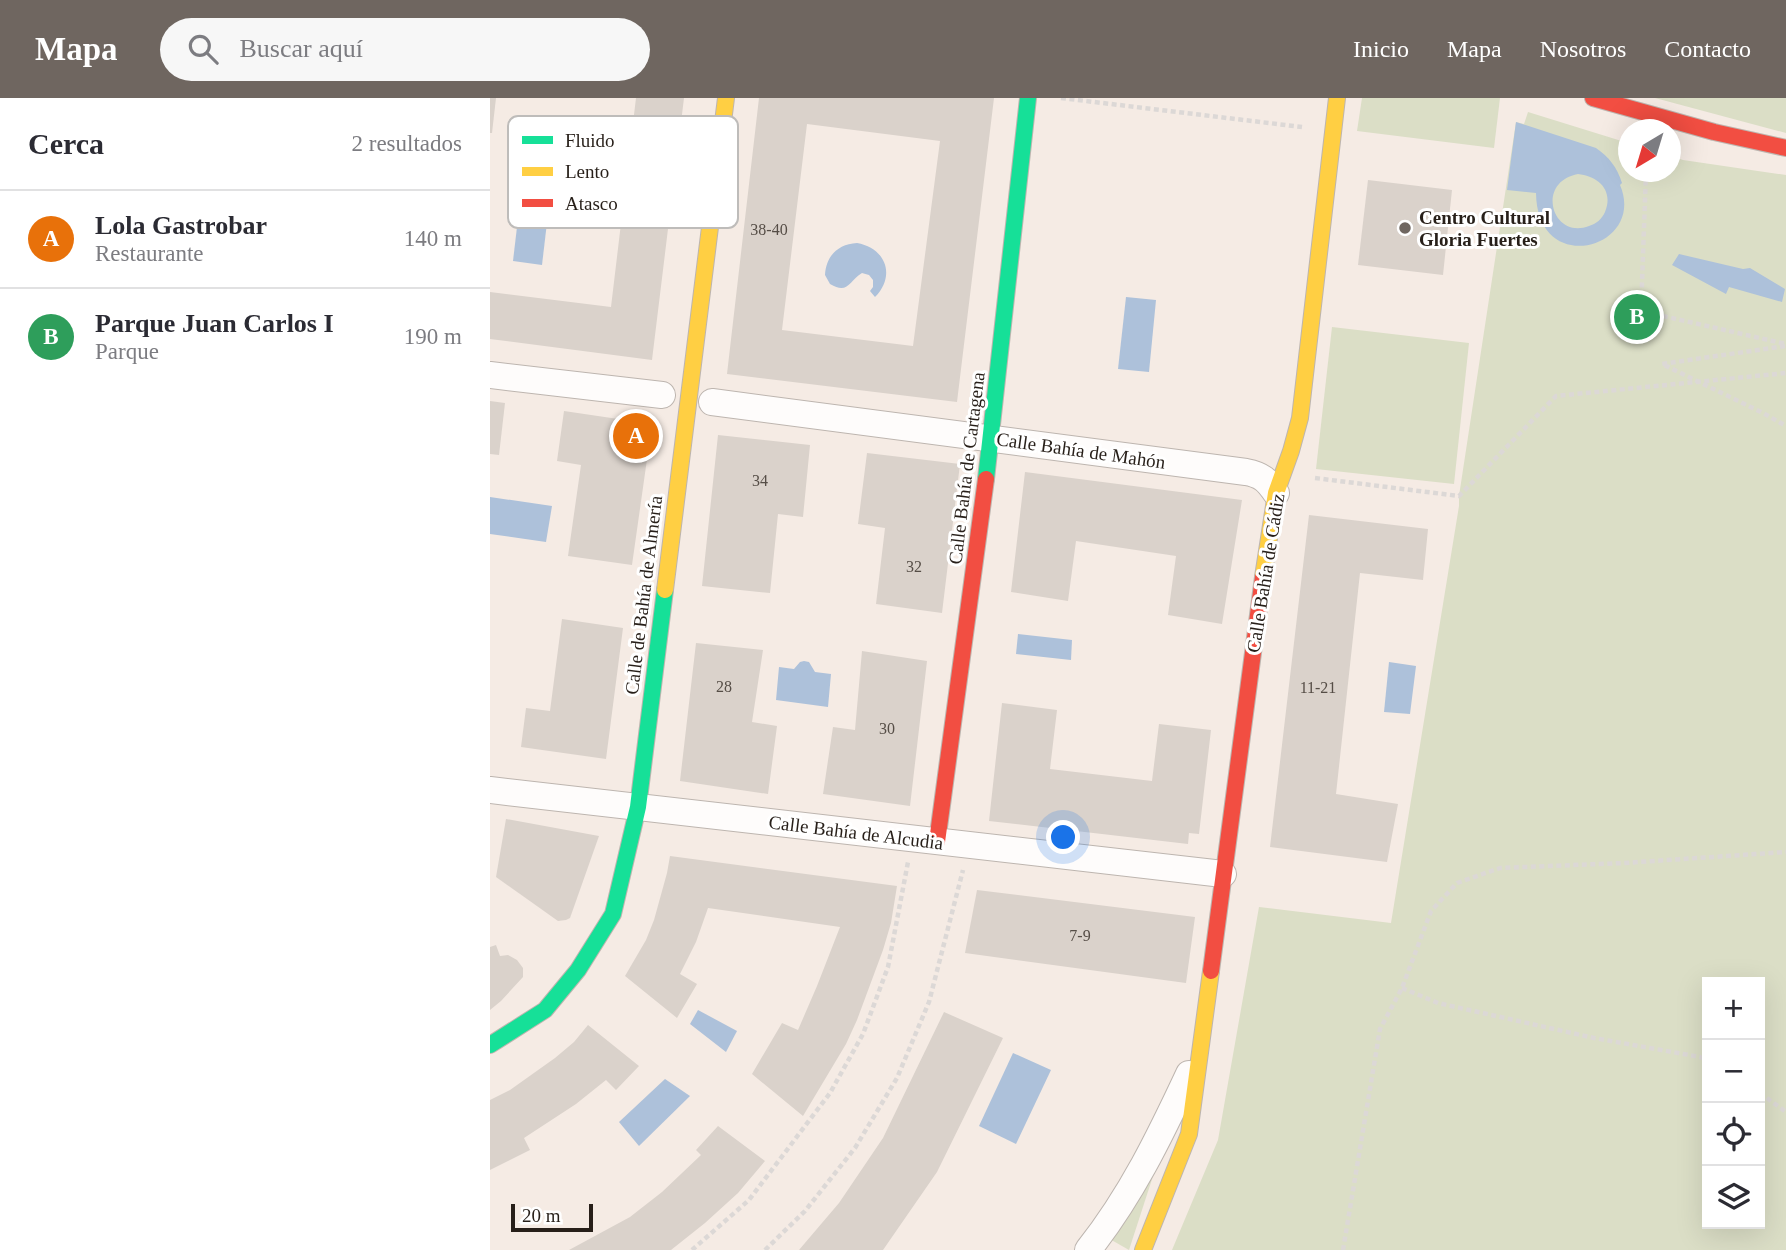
<!DOCTYPE html>
<html lang="es">
<head>
<meta charset="utf-8">
<style>
	:root { --surface:#fff; --page:#f7f7f7; --text:#2b2b33; --muted:#7c7c81; --line:#e1e1e2; --accent:#6f6660 }
	body { margin:0; font-family:"Times New Roman",serif; background:var(--page); color:var(--text) }
	.controls { position:absolute; right:21px; bottom:21px; display:grid; overflow:hidden; border-radius:0px; box-shadow:0 7px 28px #0002 }
	.controls button { width:63px; height:63px; display:grid; place-items:center; padding:0; border:0; border-bottom:2px solid var(--line); background:var(--surface); color:var(--text); font:35px sans-serif }
	.compass { position:absolute; left:1128px; top:21px; width:63px; height:63px; border-radius:50%; background:var(--surface); box-shadow:0 7px 28px #0002; rotate:218deg }
	.scale { position:absolute; left:21px; bottom:18px; width:82px; box-sizing:border-box; padding-left:7px; border:4px solid #271f19; border-top:0; font-size:19px; line-height:24px; white-space:nowrap; color:#271f19; -webkit-text-stroke:5px #fff; paint-order:stroke }
	.you { position:absolute; left:574px; top:740px; width:24px; height:24px; margin:-18px; border:5px solid #fff; border-radius:50%; background:#1a73e8; box-shadow:0 0 0 10px #1a73e833 }
	.badge { display:grid; place-items:center; width:46px; height:46px; border-radius:50%; background:var(--accent); color:#fff; font-size:23px; font-weight:700 }
	.pin { position:absolute; translate:-50% -50%; border:4px solid #fff; box-shadow:0 2px 7px #0006 }
	.list { margin:0; padding:0; list-style:none }
	h2 { display:flex; justify-content:space-between; align-items:center; height:91px; margin:0; padding:0 28px; font-size:30px }
	h2 small { font-size:23px; font-weight:400; color:var(--muted) }
	.list li { display:grid; grid-template-columns:46px 1fr auto; gap:21px; align-items:center; box-sizing:border-box; height:98px; padding:0 28px; border-top:2px solid var(--line) }
	.list b { display:block; font-size:26px; white-space:nowrap }
	.list p { margin:0; font-size:23px; white-space:nowrap; color:var(--muted) }
	.list em { font-size:23px; font-style:normal; color:var(--muted) }
	.icon { flex:none; width:38px; height:38px; fill:none; stroke:currentColor; stroke-width:2; stroke-linecap:round; stroke-linejoin:round }
	.map { position:relative; flex:none; width:1296px; height:1152px; overflow:hidden }
	header { display:flex; align-items:center; gap:42px; box-sizing:border-box; height:98px; padding:0 35px; background:var(--accent); color:#fff }
	header strong { font-size:33px }
	nav { display:flex; gap:38px; margin-inline-start:auto; font-size:24px }
	.search { width:490px; height:63px; background:var(--page); display:flex; align-items:center; gap:18px; box-sizing:border-box; padding:0 24px; border-radius:38px; color:var(--muted); font-size:26px }
	main { display:flex }
	aside { flex:1; background:var(--surface) }
	.map>svg:first-child { display:block }
	.green { fill:#dbdec6; fill-rule:evenodd }
	.water { fill:#adc1da; fill-rule:evenodd }
	.building { fill:#dad2cb; fill-rule:evenodd }
	.lines { fill:none; stroke-linecap:round; stroke-linejoin:round }
	.street-casing { stroke:#bdb5af; stroke-width:28 }
	.fast-casing { stroke:#bdb5af; stroke-width:18 }
	.slow-casing { stroke:#bdb5af; stroke-width:18 }
	.jam-casing { stroke:#bdb5af; stroke-width:18 }
	.path { stroke:#dcd8d6; stroke-width:4.5; stroke-dasharray:5 3.5; stroke-linecap:butt }
	.street { stroke:#fefcfb; stroke-width:26 }
	.fast { stroke:#16e098; stroke-width:16 }
	.slow { stroke:#ffcf43; stroke-width:16 }
	.jam { stroke:#f24e42; stroke-width:16 }
	.poi-dot { fill:#6f6660; stroke:#fff; stroke-width:2.5 }
	.labels { text-anchor:middle; stroke-width:6; stroke-linejoin:round; paint-order:stroke }
	.number-label { font-size:16px; fill:#554d46 }
	.poi-label { font-size:19px; font-weight:bold; fill:#271f19; stroke:#fff; text-anchor:start }
	.street-label { font-size:19px; fill:#271f19; stroke:#fff }
	.key { fill:#fff; stroke:#bebcba; stroke-width:2 }
	.key-label { font-size:19px; fill:#271f19 }
</style>
</head>
<body>
<header>
<strong>Mapa</strong>
<div class="search"><svg class="icon" aria-label="search" viewBox="0 0 24 24"><circle cx="10" cy="10" r="6"/><path d="M15 15l6 6"/></svg>Buscar aquí</div>
<nav><a>Inicio</a><a>Mapa</a><a>Nosotros</a><a>Contacto</a></nav>
</header>
<main>
<aside>
<h2>Cerca<small>2 resultados</small></h2>
<ul class="list">
<li><span class="badge" style="background:#e8710a">A</span><div><b>Lola Gastrobar</b><p>Restaurante</p></div><em>140 m</em></li>
<li><span class="badge" style="background:#2e9e5b">B</span><div><b>Parque Juan Carlos I</b><p>Parque</p></div><em>190 m</em></li>
</ul>
</aside>
<div class="map">
<svg width="1296" height="1152" viewBox="0 0 1296 1152">
	<rect width="100%" height="100%" fill="#f5ebe4"/>
	<g class="green">
		<polygon points="872,0 1010,0 1004,50 867,33"/>
		<polygon points="1165,0 1296,0 1296,35"/>
		<path d="M1038 14 1138 45V74H1180L1181 58 1193 62 1296 77V1152H682L728 1042 769 809 901 825 969 408V398L1026 24 1034 26ZM1217 884H1270V1126H1217Z"/>
		<polygon points="842,229 979,245 964,386 826,371"/>
		<polygon points="677,1035 639,1152 618,1140"/>
	</g>
	<g class="water">
		<path d="M1026 24 1106 50C1119 59 1127 69 1132 85L1130 87C1157 150 1047 181 1046 95L1017 92ZM1088 76C1108 78 1124 92 1115 114 1112 121 1106 126 1099 128 1062 142 1045 84 1088 76Z"/>
		<polygon points="29,112 58,116 52,167 23,163"/>
		<path d="M367 145C396 150 406 178 385 199L380 193 383 189V182L379 177 372 175C359 183 358 197 340 186L335 177C336 158 348 146 367 145Z"/>
		<polygon points="1189,156 1253,171 1260,170 1295,191 1292,204 1239,189 1236,196 1182,167"/>
		<polygon points="636,199 666,202 659,274 628,271"/>
		<polygon points="0,399 62,408 56,444 0,436"/>
		<polygon points="528,536 582,542 581,562 526,556"/>
		<polygon points="314,563 319,564 325,574 341,576 338,609 286,602 289,569 304,571 310,564"/>
		<polygon points="899,564 926,568 920,616 894,614"/>
		<polygon points="208,912 247,933 236,954 200,926"/>
		<polygon points="523,955 561,972 526,1046 489,1028"/>
		<polygon points="175,981 200,998 149,1048 129,1024"/>
	</g>
	<g class="building">
		<polygon points="0,0 6,0 2,35 0,35"/>
		<polygon points="146,0 194,0 162,262 0,241 0,194 121,209"/>
		<path d="M269 0H504L467 304 237 276ZM317 26 450 43 423 248 292 232Z"/>
		<polygon points="878,82 962,92 953,177 868,167"/>
		<polygon points="0,303 15,305 9,357 0,356"/>
		<polygon points="74,313 162,326 142,467 78,458 91,367 67,363"/>
		<polygon points="228,337 320,347 313,419 288,416 280,495 212,488"/>
		<polygon points="377,355 470,366 452,515 386,506 395,430 368,426"/>
		<polygon points="535,374 752,402 732,526 678,517 686,458 586,443 578,503 521,494"/>
		<polygon points="819,417 938,431 933,482 870,475 846,696 908,706 897,764 780,749"/>
		<polygon points="72,521 133,530 116,661 31,649 36,610 60,613"/>
		<polygon points="206,545 273,552 262,624 287,628 278,696 190,683"/>
		<polygon points="372,553 437,563 420,708 333,696 343,629 365,632"/>
		<polygon points="512,605 567,612 560,671 662,683 669,626 721,632 709,736 699,735 698,746 499,723"/>
		<polygon points="16,721 109,738 80,820 76,822 68,823 6,779"/>
		<polygon points="180,758 407,788 401,825 393,852 367,922 356,946 313,1018 262,976 292,925 308,932 327,888 350,829 218,810 206,844 190,876 207,886 187,920 135,878 156,842 164,822 177,775"/>
		<polygon points="487,792 705,819 696,885 475,855"/>
		<polygon points="6,847 10,858 18,857 27,862 33,870 33,879 11,903 0,912 0,849"/>
		<polygon points="454,914 513,940 447,1074 393,1152 309,1152 349,1105 393,1040"/>
		<polygon points="98,927 149,968 126,992 116,982 86,1006 34,1040 40,1052 0,1072 0,1002 20,992 65,960 84,944"/>
		<polygon points="228,1028 275,1063 248,1095 215,1125 181,1152 79,1152 140,1119 172,1094 211,1057 206,1052"/>
	</g>
	<g class="lines">
		<g class="street-casing">
			<g id="street">
				<polyline points="0,277 172,297"/>
				<path d="M222 304 756 374C772 377 777 382 786 395"/>
				<polyline points="0,692 733,776"/>
				<path d="M598 1152C641 1098 670 1038 699 976"/>
			</g>
		</g>
		<g class="fast-casing">
			<g id="fast">
				<polyline points="496,381 538,0"/>
				<polyline points="0,947 55,912 88,872 123,816 148,709 175,492"/>
			</g>
		</g>
		<g class="slow-casing">
			<g id="slow">
				<polyline points="773,479 786,395 801,353 810,320 847,0"/>
				<polyline points="175,492 236,0"/>
				<polyline points="653,1152 699,1036 721,873"/>
			</g>
		</g>
		<g class="jam-casing">
			<g id="jam">
				<polyline points="1103,0 1224,34 1296,50"/>
				<polyline points="447,744 496,381"/>
				<polyline points="721,873 773,479"/>
			</g>
		</g>
		<g class="path">
			<polyline points="571,0 812,29"/>
			<polyline points="1156,74 1151,213 1296,246"/>
			<polyline points="1295,248 1172,266 1273,315 1296,328"/>
			<polyline points="825,380 969,398 1066,298 1296,275"/>
			<polyline points="912,890 948,905 1104,940 1210,959 1217,962"/>
			<polyline points="1270,995 1296,1014"/>
			<polyline points="202,1152 259,1102 340,995 373,936 398,869 418,764"/>
			<polyline points="275,1152 315,1113 365,1050 407,980 439,904 473,772"/>
			<polyline points="853,1152 890,931 912,890 941,813 967,785 1010,770 1134,765 1296,754"/>
		</g>
		<use href="#street" class="street"/>
		<use href="#fast" class="fast"/>
		<use href="#slow" class="slow"/>
		<use href="#jam" class="jam"/>
	</g>
	<circle class="poi-dot" cx="915" cy="130" r="7"/>
	<g class="labels">
		<g class="number-label">
			<text x="279" y="137">38-40</text>
			<text x="270" y="388">34</text>
			<text x="424" y="474">32</text>
			<text x="234" y="594">28</text>
			<text x="828" y="595">11-21</text>
			<text x="397" y="636">30</text>
			<text x="590" y="843">7-9</text>
		</g>
		<g class="poi-label">
			<text x="929" y="126">Centro Cultural<tspan x="929" dy="22">Gloria Fuertes</tspan></text>
		</g>
		<g class="street-label">
			<text transform="translate(591 352) rotate(8)" y="7">Calle Bahía de Mahón</text>
			<text transform="translate(476 370) rotate(-83)" y="7">Calle Bahía de Cartagena</text>
			<text transform="translate(775 475) rotate(-81)" y="7">Calle Bahía de Cádiz</text>
			<text transform="translate(153 497) rotate(-83)" y="7">Calle de Bahía de Almería</text>
			<text transform="translate(366 734) rotate(7)" y="7">Calle Bahía de Alcudia</text>
		</g>
	</g>
	<rect x="18" y="18" width="230" height="112" rx="10" class="key"/>
	<rect x="32" y="38" width="31" height="8" fill="#16e098"/>
	<rect x="32" y="69" width="31" height="9" fill="#ffcf43"/>
	<rect x="32" y="101" width="31" height="8" fill="#f24e42"/>
	<g class="key-label">
		<text x="75" y="49">Fluido</text>
		<text x="75" y="80">Lento</text>
		<text x="75" y="112">Atasco</text>
	</g>
</svg>
<div class="controls">
<button>+</button>
<button>−</button>
<button><svg class="icon" aria-label="locate" viewBox="0 0 24 24"><circle cx="12" cy="12" r="6"/><path d="M12 2v4M12 18v4M2 12h4M18 12h4"/></svg></button>
<button><svg class="icon" aria-label="layers" viewBox="0 0 24 24"><path d="M12 4l9 5-9 5-9-5zM3 14l9 5 9-5"/></svg></button>
</div>
<svg class="compass" viewBox="-18 -18 36 36"><path d="M0-13l5 13h-10z" fill="#e53935"/><path d="M0 13l5-13h-10z" fill="#7c7c81"/></svg>
<div class="scale">20 m</div>
<div class="you"></div>
<div class="pin badge" style="left:146px;top:338px;background:#e8710a">A</div>
<div class="pin badge" style="left:1147px;top:219px;background:#2e9e5b">B</div>
</div>
</main>
</body>
</html>
